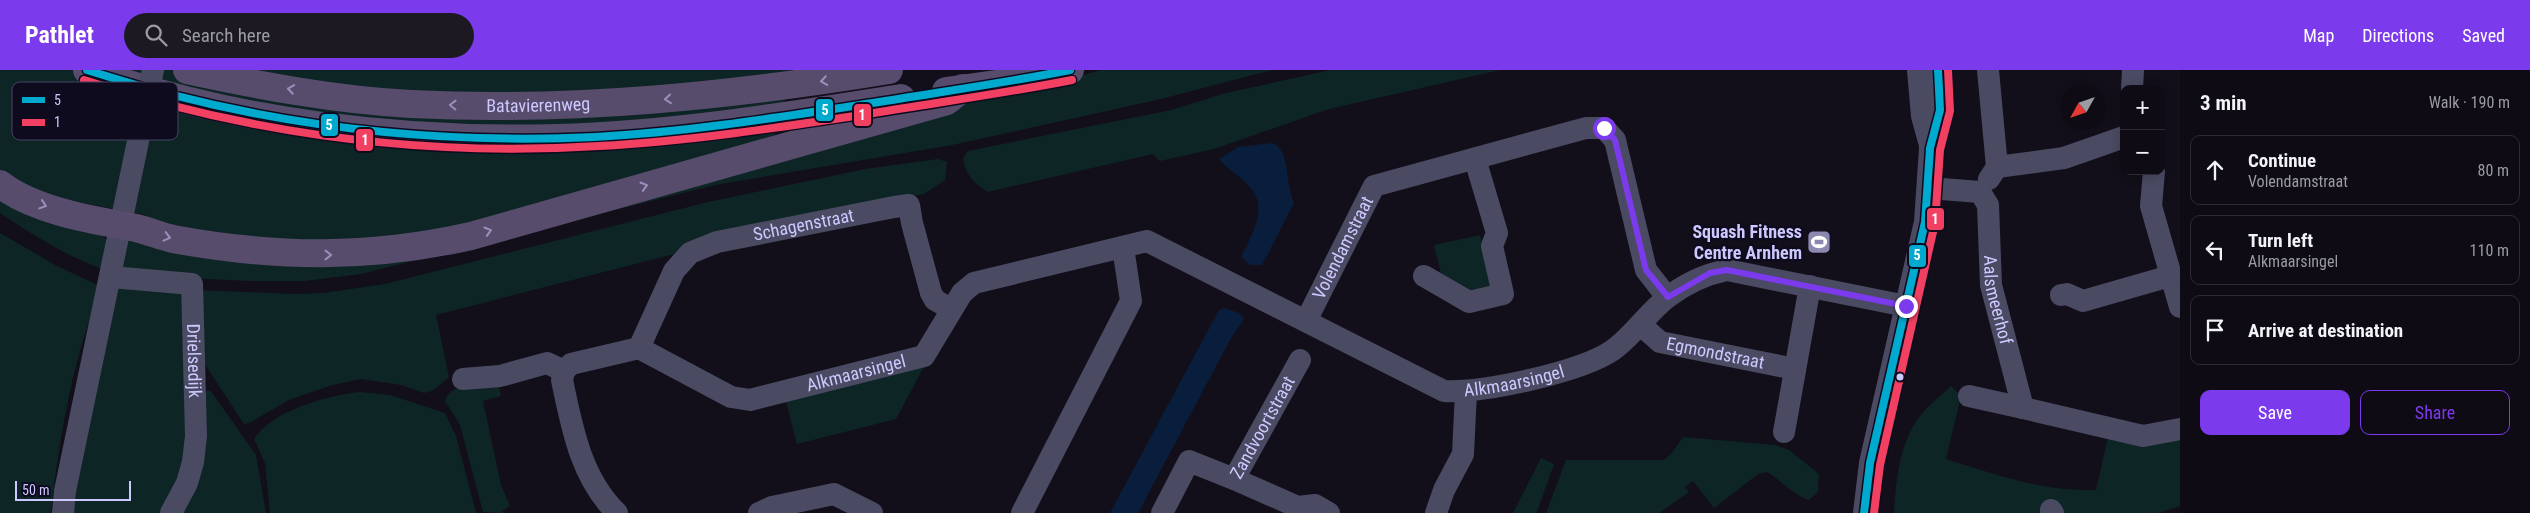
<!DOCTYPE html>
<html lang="en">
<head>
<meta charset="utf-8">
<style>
	:root { --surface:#0e0b14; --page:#1c1922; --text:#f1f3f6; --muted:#9b9ba0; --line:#2e2b34; --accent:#7c3aed }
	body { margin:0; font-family:"Roboto Condensed",sans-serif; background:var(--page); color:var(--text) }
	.controls { position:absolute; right:15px; top:15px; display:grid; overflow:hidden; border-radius:10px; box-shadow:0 2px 12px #0003 }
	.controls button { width:45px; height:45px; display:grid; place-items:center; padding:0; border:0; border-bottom:1px solid var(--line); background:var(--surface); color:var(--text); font:25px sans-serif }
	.compass { position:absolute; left:2060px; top:15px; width:45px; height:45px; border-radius:50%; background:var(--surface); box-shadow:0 2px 12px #0003; rotate:230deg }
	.scale { position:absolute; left:15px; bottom:12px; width:116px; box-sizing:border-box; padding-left:5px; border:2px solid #cdc9ff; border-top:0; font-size:14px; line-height:18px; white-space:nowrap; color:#cdc9ff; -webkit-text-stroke:4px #0e0b1f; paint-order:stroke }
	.stop { position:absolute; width:15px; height:15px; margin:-11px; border:4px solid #7c3aed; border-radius:50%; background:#fff }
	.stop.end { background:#7c3aed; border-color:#fff; box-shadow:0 1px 5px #0008 }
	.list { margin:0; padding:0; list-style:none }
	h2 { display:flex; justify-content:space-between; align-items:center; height:65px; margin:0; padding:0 20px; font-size:21px }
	h2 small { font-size:16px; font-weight:400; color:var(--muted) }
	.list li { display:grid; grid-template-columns:32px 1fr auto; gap:15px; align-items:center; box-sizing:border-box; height:70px; margin:0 10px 10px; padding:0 10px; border:1px solid var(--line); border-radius:10px }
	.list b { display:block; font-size:19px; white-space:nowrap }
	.list p { margin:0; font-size:16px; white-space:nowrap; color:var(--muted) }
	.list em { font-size:16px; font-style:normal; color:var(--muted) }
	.actions { display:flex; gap:10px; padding:15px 20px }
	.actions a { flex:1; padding:11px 0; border:1px solid var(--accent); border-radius:10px; text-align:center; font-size:18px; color:var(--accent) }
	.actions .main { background:var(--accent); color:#fff }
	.icon { flex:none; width:28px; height:28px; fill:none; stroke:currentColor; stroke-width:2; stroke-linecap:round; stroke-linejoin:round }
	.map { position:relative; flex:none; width:2180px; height:443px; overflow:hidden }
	header { display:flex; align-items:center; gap:30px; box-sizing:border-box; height:70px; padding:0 25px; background:var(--accent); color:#fff }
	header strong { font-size:24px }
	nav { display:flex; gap:28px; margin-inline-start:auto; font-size:18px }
	.search { width:350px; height:45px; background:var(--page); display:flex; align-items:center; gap:12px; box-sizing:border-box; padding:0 18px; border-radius:28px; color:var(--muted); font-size:19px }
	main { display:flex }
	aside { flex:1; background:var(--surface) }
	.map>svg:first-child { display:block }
	.green { fill:#0e2526 }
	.water { fill:#091e3d }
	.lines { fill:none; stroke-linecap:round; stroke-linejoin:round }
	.minor { stroke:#4a4a63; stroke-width:22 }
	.major { stroke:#584c6d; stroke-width:28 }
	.minor-bridge { stroke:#4a4a63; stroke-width:22 }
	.bus-1-casing { stroke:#0e0b1f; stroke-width:11 }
	.bus-2-casing { stroke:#0e0b1f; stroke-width:11 }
	.bus-1 { stroke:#00a9ce; stroke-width:8 }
	.bus-2 { stroke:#f24062; stroke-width:8 }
	.oneway { stroke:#9891bd }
	.route { stroke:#7c3aed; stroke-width:6 }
	.bus-dot { fill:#cdc9ff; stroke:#0e0b1f; stroke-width:2 }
	.labels { text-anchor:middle; stroke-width:4.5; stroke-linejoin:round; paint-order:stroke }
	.street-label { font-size:18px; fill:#cdc9ff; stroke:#0e0b1f }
	.poi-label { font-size:18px; font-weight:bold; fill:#cdc9ff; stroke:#0e0b1f; text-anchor:end }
	.key { fill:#0e0b1f; stroke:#474462; stroke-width:1 }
	.key-label { font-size:14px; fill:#cdc9ff }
	.line-badge { stroke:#0e0b1f; stroke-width:2 }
	.badge-label { font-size:14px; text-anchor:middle; font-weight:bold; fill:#fff }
</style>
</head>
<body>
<header>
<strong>Pathlet</strong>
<div class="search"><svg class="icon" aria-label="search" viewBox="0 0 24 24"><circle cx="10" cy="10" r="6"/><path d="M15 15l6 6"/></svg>Search here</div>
<nav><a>Map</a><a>Directions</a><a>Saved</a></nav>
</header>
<main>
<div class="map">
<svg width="2180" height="443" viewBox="0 0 2180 443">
	<rect width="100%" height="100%" fill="#120f1a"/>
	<g class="green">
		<polygon points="0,0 811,0 798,2 773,57 777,72 442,163 287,175 154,152 146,145 62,129 25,117 0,101"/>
		<polygon points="1102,0 1272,0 1161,29 952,75 715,115 361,204 305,211 249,211 131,205 122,200 126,173 135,167 348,189 879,52 1042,16"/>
		<path d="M1331 0H1500L1329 39 1214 79 1160 91 1153 84 988 122C973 113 966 105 963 88L968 81 1171 40 1226 23Z"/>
		<polygon points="938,89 947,92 945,110 924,124 779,151 683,184 670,185 436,245 449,307 432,321 424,323 401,315 361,309 332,315 289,330 249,353 244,354 204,293 199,220 295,224 323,223 385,214 704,133 865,99"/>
		<path d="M0 122 104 165 107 174 106 193 100 198C64 185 32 164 0 143Z"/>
		<path d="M0 163 57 196 102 217C73 286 59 368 51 443H0Z"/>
		<polygon points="1480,165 1491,215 1468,221 1441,203 1434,175"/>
		<polygon points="126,217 181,220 187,377 176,416 160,443 68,443 116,219"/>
		<polygon points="928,289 896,349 797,374 784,324"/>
		<path d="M492 309 498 312 501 326 483 331 501 415 510 436 502 441 503 443 483 442 460 355 445 331C451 313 477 313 492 309Z"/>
		<path d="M1951 316 1961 326 1946 389C1993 404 2045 422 2096 420L2109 362 2180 361V436L2158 443H1894C1896 408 1900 367 1925 340 1933 332 1942 324 1951 316Z"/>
		<polygon points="203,320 210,321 213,324 256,385 266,443 178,443"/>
		<path d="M359 322 390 325 445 343 456 366 476 443H270L265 393 254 369C273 340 327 326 359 322Z"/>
		<path d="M1683 367 1775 375 1789 380 1819 404 1818 422 1809 430C1793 425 1782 411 1767 402L1758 404 1714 438 1693 411 1685 417 1689 422 1659 443H1546L1566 390H1664L1672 383Z"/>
		<polygon points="1541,388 1554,394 1538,439 1536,443 1513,443"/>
	</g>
	<g class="water">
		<path d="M1272 73C1291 79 1285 116 1294 133L1262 195H1250L1241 187C1252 164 1270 137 1248 115 1239 105 1229 101 1219 89L1238 77Z"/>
		<polygon points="1224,238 1239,243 1244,249 1231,268 1138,443 1110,443 1219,240"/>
	</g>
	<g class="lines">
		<g class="minor">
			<polyline points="1918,0 1922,46 1930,75"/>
			<polyline points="1988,0 1997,97 1989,109"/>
			<polyline points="2132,19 2133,0"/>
			<polyline points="1997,97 2064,88 2124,67"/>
			<polyline points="2154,101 2151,136 2180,237"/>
			<polyline points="1929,118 1980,122"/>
			<path id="s1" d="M1980 122 1988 135 1991 215 2023 338 2143 366 2180 359"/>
			<polyline points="1424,206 1469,232 1503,224 1492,176 1497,163 1475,89"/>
			<path id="s2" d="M111 207 192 214 196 366 193 392 187 413 171 443"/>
			<polyline points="2061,225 2067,224 2083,231 2170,206"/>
			<path id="s3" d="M1306 251 1374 116 1586 58H1604L1615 70 1646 200 1667 227"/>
			<path id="s4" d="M1641 255 1660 272 1795 299"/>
			<path id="s5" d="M639 278 674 201 690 183 717 172 894 137 909 135 912 153 931 223 935 230 951 239"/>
			<polyline points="463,309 500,306 547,293 564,301"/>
			<polyline points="1969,326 2023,338"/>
			<polyline points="1784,362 1810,216"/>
			<polyline points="1234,409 1298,437 1315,435 1329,443"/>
			<polyline points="2051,440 2053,443"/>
			<polyline points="63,443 65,421 141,57"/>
			<path id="s6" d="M617 443C581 408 572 358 562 310L564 301 571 294 639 278 731 327 750 330 924 286 962 223 974 213 1147 171 1444 321C1484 323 1581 302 1613 280 1634 265 1649 241 1668 227 1685 214 1707 204 1727 200L1906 236"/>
			<polyline points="759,443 772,437 834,424 872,443"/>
			<polyline points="1022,443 1131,231 1123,177"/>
			<path id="s7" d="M1162 443 1189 391 1234 409 1300 290"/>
			<polyline points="1436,443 1444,420 1463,384 1466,322"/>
			<polyline points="1864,443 1870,393 1925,152 1930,78 1940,40 1938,0"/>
		</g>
		<g class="major">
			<path d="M87 0C233 53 400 72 556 68 671 65 787 46 901 28"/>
			<path id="s8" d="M187 0C261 16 336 30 411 34 572 42 731 26 889 0"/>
			<polyline points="946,21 1011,12 1070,0"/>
			<path d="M0 114C34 141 94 150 136 158 149 161 160 166 173 169 276 188 369 189 471 166L947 31 963 18"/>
		</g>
		<polyline class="minor-bridge" points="141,57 153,0"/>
		<g class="bus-1-casing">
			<g id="bus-1">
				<path d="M87 0C252 54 422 75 595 67 688 62 781 47 873 33 939 22 1005 13 1070 0"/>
				<polyline points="1864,443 1870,393 1925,152 1930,78 1940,40 1938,0"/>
			</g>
		</g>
		<g class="bus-2-casing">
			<g id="bus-2">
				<path d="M84 10C250 64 425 87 599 76 691 71 782 57 874 43 940 32 1006 23 1072 10"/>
				<polyline points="1874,443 1880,395 1935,153 1940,80 1950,41 1948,0"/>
			</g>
		</g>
		<use href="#bus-1" class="bus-1"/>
		<use href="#bus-2" class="bus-2"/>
	</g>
	<defs><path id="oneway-chevron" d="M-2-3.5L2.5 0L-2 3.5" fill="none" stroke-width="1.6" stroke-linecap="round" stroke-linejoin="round" transform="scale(1.25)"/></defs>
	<g class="oneway">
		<use href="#oneway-chevron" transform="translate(824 11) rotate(171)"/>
		<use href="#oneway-chevron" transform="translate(291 19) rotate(-171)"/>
		<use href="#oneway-chevron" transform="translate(668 29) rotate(175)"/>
		<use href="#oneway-chevron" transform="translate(453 35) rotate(-179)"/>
		<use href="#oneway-chevron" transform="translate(644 116) rotate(-16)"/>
		<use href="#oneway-chevron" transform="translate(43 135) rotate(18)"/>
		<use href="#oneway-chevron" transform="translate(488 161) rotate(-16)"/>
		<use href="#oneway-chevron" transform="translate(167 167) rotate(15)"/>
		<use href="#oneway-chevron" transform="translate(328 185)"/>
	</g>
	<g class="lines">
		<polyline class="route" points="1604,58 1615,70 1646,200 1668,227 1710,203 1727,200 1906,236"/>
	</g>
	<defs>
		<g id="stadium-square" transform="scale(1.25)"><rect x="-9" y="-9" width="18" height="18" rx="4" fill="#8c88af" stroke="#0e0b1f"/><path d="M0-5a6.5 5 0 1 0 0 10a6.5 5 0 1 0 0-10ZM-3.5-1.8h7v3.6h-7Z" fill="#fff"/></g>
	</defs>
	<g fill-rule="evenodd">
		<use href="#stadium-square" x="1819" y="172"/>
	</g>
	<circle class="bus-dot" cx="1900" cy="307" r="4.5"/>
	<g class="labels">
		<g class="street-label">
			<text dy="6" stroke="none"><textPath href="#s8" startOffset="354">Batavierenweg</textPath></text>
			<text dy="6" stroke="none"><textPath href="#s5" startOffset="226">Schagenstraat</textPath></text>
			<text dy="6" stroke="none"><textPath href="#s3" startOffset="82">Volendamstraat</textPath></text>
			<text dy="6" stroke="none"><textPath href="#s1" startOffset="111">Aalsmeerhof</textPath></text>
			<text dy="6" stroke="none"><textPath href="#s4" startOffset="82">Egmondstraat</textPath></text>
			<text dy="6" stroke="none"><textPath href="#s2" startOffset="158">Drielsedijk</textPath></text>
			<text dy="6" stroke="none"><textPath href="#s6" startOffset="468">Alkmaarsingel</textPath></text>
			<text dy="6" stroke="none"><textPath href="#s6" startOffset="1209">Alkmaarsingel</textPath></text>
			<text dy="6" stroke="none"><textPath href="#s7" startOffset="166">Zandvoortstraat</textPath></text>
		</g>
		<g class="poi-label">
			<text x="1802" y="168">Squash Fitness<tspan x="1802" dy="21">Centre Arnhem</tspan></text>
		</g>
	</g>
	<rect x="12" y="12" width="166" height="58" rx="8" class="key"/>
	<rect x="22" y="27" width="23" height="6" fill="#00a9ce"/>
	<rect x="22" y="49" width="23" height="7" fill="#f24062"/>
	<g class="key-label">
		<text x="54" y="35">5</text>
		<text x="54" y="57">1</text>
	</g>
	<g class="line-badge">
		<rect x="815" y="28" width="19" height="24" rx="5" fill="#00a9ce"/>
		<rect x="853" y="33" width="19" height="24" rx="5" fill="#f24062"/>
		<rect x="320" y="43" width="19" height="24" rx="5" fill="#00a9ce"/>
		<rect x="355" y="58" width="19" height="24" rx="5" fill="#f24062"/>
		<rect x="1926" y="137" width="19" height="24" rx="5" fill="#f24062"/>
		<rect x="1908" y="174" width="19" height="24" rx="5" fill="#00a9ce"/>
	</g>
	<g class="badge-label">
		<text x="825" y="45">5</text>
		<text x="862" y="50">1</text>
		<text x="329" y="60">5</text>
		<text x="365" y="75">1</text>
		<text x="1935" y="154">1</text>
		<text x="1917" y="190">5</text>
	</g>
</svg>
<div class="controls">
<button>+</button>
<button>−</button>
</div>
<svg class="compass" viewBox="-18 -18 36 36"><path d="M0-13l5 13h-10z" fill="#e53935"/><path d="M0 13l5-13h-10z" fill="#9b9ba0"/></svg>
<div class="scale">50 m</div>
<div class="stop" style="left:1604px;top:58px"></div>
<div class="stop end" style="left:1906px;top:236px"></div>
</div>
<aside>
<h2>3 min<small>Walk · 190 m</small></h2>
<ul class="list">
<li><svg class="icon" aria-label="ahead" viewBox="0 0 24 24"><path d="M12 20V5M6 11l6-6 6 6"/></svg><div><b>Continue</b><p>Volendamstraat</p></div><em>80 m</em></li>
<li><svg class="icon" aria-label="left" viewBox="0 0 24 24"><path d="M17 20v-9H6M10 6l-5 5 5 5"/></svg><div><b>Turn left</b><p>Alkmaarsingel</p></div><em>110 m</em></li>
<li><svg class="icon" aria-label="arrive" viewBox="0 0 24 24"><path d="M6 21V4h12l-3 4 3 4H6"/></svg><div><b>Arrive at destination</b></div></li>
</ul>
<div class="actions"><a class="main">Save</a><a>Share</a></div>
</aside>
</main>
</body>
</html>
